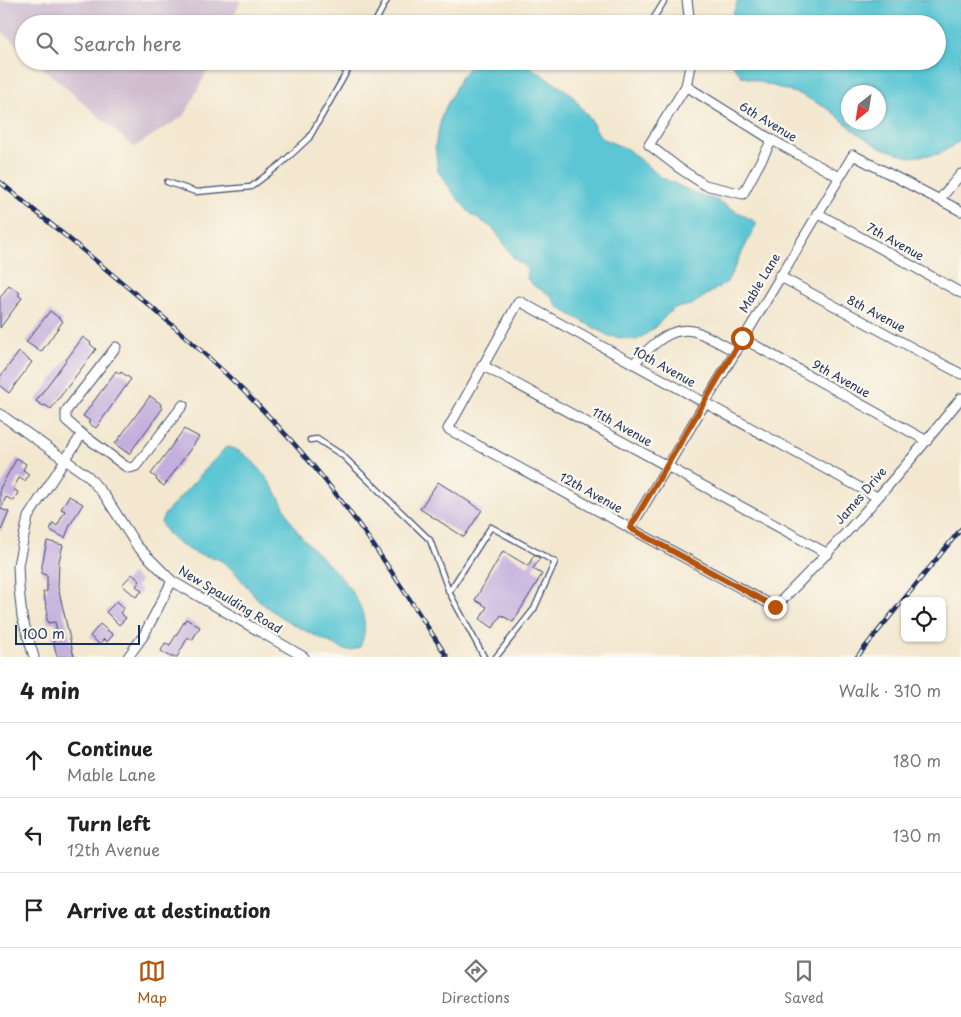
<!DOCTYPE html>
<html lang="en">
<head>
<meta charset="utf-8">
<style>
	:root { --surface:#fff; --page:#f6f6f6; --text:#222; --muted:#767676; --line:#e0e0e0; --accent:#b45309 }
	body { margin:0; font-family:"Playpen Sans",sans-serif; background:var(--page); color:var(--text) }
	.controls { position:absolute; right:15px; bottom:15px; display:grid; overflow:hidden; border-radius:8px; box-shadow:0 1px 4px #0004 }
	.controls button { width:45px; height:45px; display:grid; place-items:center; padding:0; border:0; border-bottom:1px solid var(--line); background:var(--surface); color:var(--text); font:25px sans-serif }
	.compass { position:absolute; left:841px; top:85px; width:45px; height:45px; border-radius:50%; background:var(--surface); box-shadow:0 1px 4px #0004; rotate:210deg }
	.scale { position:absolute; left:15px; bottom:12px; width:125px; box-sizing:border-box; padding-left:5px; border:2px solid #1b2f5e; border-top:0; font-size:14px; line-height:18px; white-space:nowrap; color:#1b2f5e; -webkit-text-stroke:4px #fbf7ec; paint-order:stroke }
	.stop { position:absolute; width:15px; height:15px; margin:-11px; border:4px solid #b45309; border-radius:50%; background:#fff }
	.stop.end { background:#b45309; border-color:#fff; box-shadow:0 1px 5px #0008 }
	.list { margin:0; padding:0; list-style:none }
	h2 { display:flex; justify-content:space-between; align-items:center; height:65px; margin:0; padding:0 20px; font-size:21px }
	h2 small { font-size:16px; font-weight:400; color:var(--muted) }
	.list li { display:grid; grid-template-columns:32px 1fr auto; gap:15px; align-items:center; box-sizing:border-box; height:75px; padding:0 20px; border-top:1px solid var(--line) }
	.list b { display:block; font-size:19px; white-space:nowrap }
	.list p { margin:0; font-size:16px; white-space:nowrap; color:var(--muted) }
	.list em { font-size:16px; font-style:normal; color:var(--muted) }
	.icon { flex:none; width:28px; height:28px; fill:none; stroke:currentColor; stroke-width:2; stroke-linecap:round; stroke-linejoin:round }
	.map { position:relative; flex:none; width:961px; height:657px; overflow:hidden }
	.search { position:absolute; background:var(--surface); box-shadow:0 1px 4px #0004; left:15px; right:15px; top:15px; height:55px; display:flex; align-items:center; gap:12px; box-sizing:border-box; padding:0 18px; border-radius:28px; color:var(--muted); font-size:19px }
	.sheet { height:290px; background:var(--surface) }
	nav { display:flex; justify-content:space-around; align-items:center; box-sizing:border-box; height:70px; border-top:1px solid var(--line); background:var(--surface); font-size:14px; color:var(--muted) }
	nav a { display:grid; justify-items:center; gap:2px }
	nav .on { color:var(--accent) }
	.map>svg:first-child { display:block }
	.industrial { fill:#cfbdcf }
	.water { fill:#5bc6d4; stroke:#3b7a99; fill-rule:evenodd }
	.building { fill:#c4aedd }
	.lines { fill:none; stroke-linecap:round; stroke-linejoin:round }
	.service-casing { stroke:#3b4b6f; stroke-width:7 }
	.minor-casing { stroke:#3b4b6f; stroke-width:11 }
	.service { stroke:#fff; stroke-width:4.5 }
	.minor { stroke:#fff; stroke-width:9 }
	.rail-casing { stroke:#1b2f5e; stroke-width:4.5 }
	.rail { stroke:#fbf7ec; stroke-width:2.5; stroke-dasharray:8; stroke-linecap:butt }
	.route { stroke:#b45309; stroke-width:6 }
	.labels { text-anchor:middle; stroke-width:5; stroke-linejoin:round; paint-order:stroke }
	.street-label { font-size:12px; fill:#1b2f5e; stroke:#fbf7ec }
</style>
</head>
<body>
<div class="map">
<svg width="961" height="657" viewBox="0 0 961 657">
	<rect width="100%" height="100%" fill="#fbf7ec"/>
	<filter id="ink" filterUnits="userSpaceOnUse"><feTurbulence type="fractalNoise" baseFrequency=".02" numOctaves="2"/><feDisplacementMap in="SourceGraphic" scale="10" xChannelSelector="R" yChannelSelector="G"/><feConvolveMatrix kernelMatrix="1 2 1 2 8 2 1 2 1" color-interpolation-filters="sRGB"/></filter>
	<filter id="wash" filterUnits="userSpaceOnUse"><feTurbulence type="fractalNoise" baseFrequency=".0096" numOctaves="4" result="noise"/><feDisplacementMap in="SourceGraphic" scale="20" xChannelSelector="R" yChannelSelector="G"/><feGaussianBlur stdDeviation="1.12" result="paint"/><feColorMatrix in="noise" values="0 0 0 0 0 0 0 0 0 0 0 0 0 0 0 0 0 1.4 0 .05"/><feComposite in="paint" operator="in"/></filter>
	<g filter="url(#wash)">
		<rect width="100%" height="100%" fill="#f3e7cf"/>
		<g class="industrial">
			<polygon points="0,0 241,0 230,24 24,24 24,51 0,30"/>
			<polygon points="35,61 212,61 185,115 134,147"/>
		</g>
		<g class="water">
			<path d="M738 0H961V140L940 154 909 157 879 147 856 132 830 110 802 95 741 76 730 61H937V24H729ZM848 92H878V122H848Z"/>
			<polygon points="475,61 521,61 571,94 590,119 601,138 627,149 661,177 696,194 716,200 757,223 727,282 691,305 674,308 652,330 637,340 609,336 559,308 549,294 534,286 527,279 528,270 513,257 494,229 471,214 457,198 438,171 435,146 442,115 462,75"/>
			<path d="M226 447C248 449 266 476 277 494 284 505 288 518 295 528 318 561 382 599 360 647L352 650H345C317 636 287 624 263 604 248 591 237 570 220 560 213 557 205 556 198 554 184 548 166 537 161 522L164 515Z"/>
		</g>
		<g id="blocks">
			<g class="building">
				<polygon points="9,285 20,293 18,295 22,298 0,328 0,298"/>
				<polygon points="50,311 63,321 41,352 26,342"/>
				<polygon points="83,337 91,343 90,344 96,349 51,409 45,405 43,406 36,401"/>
				<polygon points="19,352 32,362 9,393 0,386 0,377"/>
				<polygon points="116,371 120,374 121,372 131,379 96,428 88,423 90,421 83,416"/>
				<polygon points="150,396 161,404 160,406 163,408 129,454 115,444"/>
				<polygon points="184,429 199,437 164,486 156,480 157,478 151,474"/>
				<polygon points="17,458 26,464 23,470 29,474 25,481 19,478 13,489 18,492 14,501 6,497 1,509 9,512 0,533 0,488"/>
				<polygon points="438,482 482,510 464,537 420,509"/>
				<polygon points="69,496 83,504 70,525 65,538 50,530 53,523 57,526 65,511 61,509"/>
				<polygon points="47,541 63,545 59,561 58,587 74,657 57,657 52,636 58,635 55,622 48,623 46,615 48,614 43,592 47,591 47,575 42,574 42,565"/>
				<polygon points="503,551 528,566 534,555 540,558 533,569 542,574 513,622 501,615 493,628 480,619 487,607 475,600"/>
				<polygon points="132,574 140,581 136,586 142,591 136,597 122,585"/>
				<polygon points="117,601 124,608 120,613 126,618 119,625 106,612"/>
				<polygon points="186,619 200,627 192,640 188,637 177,657 171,657 161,651 165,643 170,645"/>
				<polygon points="100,624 113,635 107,642 104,639 99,644 90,636"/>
			</g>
		</g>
	</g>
	<g filter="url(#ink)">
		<use href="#blocks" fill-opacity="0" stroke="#3b4b6f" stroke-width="1"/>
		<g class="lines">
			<g class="service-casing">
				<g id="service">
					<polyline points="374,24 387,0"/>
					<polyline points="650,24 665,0"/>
					<polyline points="167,182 196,192 251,187 282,163 309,138 353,61"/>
					<polyline points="310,440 317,439 342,455 430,540 449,592 484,657"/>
					<polyline points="449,592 491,527 555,562 534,609 496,657"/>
				</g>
			</g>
			<g class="minor-casing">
				<g id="minor">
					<polyline points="687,0 690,24"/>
					<polyline points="691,61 686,86 649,145 679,168 705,185 743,194 772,140"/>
					<polyline points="686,86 772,140 839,177"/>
					<polyline points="940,199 961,174"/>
					<polyline points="817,213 961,293"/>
					<polyline points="779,276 961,374"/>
					<polyline points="742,338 927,441"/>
					<path d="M633 364C649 349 668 326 693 331 703 333 725 346 736 352"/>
					<polyline points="482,365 828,554"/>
					<polyline points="0,414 88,476 105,496 137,546 172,581 304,657"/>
					<polyline points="82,434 66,420 66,411 116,347"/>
					<path d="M877 497 519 301 448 429 775 607C841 541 903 471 961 398"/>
					<polyline points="630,529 853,155 961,211"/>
					<polyline points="34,657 22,617 19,588 18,565 28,517 82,434 125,466 130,468 136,466 183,405"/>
					<polyline points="128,657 144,635 172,581"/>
				</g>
			</g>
			<use href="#service" class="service"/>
			<use href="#minor" class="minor"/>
			<g class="rail-casing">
				<g id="rail">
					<path d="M0 182C104 269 214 351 303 454 358 517 402 587 447 657"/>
					<polyline points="857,657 961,529"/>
				</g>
			</g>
			<use href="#rail" class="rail"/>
		</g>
	</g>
	<g class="lines" filter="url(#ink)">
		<polyline class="route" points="742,338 630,528 775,607"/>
	</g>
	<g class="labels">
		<g class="street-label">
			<text transform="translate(768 122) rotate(31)" y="4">6th Avenue</text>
			<text transform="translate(895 242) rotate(29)" y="4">7th Avenue</text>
			<text transform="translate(760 283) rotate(-59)" y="4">Mable Lane</text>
			<text transform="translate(876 314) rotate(28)" y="4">8th Avenue</text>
			<text transform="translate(664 367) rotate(29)" y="4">10th Avenue</text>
			<text transform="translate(841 379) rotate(29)" y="4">9th Avenue</text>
			<text transform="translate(622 427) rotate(29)" y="4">11th Avenue</text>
			<text transform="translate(591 493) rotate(29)" y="4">12th Avenue</text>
			<text transform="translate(861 496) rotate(-49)" y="4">James Drive</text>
			<text transform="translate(230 600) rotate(31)" y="4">New Spaulding Road</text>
		</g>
	</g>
</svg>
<div class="controls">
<button><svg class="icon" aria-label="locate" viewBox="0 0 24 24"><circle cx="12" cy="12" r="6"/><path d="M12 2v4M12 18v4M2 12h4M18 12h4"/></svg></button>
</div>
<svg class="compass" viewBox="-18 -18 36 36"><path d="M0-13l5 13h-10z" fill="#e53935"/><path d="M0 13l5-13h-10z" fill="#767676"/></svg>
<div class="scale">100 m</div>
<div class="stop" style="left:742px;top:338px"></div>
<div class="stop end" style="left:775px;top:607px"></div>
<div class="search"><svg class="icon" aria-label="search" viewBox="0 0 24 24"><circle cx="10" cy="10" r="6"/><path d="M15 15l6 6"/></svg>Search here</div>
</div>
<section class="sheet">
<h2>4 min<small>Walk · 310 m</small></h2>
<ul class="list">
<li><svg class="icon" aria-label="ahead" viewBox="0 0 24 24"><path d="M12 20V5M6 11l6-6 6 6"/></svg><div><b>Continue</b><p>Mable Lane</p></div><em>180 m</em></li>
<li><svg class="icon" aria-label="left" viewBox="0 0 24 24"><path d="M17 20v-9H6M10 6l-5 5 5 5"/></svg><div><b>Turn left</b><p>12th Avenue</p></div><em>130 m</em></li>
<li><svg class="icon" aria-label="arrive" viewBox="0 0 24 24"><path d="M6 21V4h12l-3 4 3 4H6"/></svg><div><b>Arrive at destination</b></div></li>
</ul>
</section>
<nav>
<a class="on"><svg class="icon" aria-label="map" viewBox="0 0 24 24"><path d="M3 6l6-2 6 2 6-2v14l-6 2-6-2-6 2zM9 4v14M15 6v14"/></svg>Map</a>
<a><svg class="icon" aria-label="directions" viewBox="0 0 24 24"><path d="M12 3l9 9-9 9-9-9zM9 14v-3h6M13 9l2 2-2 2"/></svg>Directions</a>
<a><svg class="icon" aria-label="saved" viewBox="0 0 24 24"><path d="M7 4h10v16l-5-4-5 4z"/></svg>Saved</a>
</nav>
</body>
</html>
